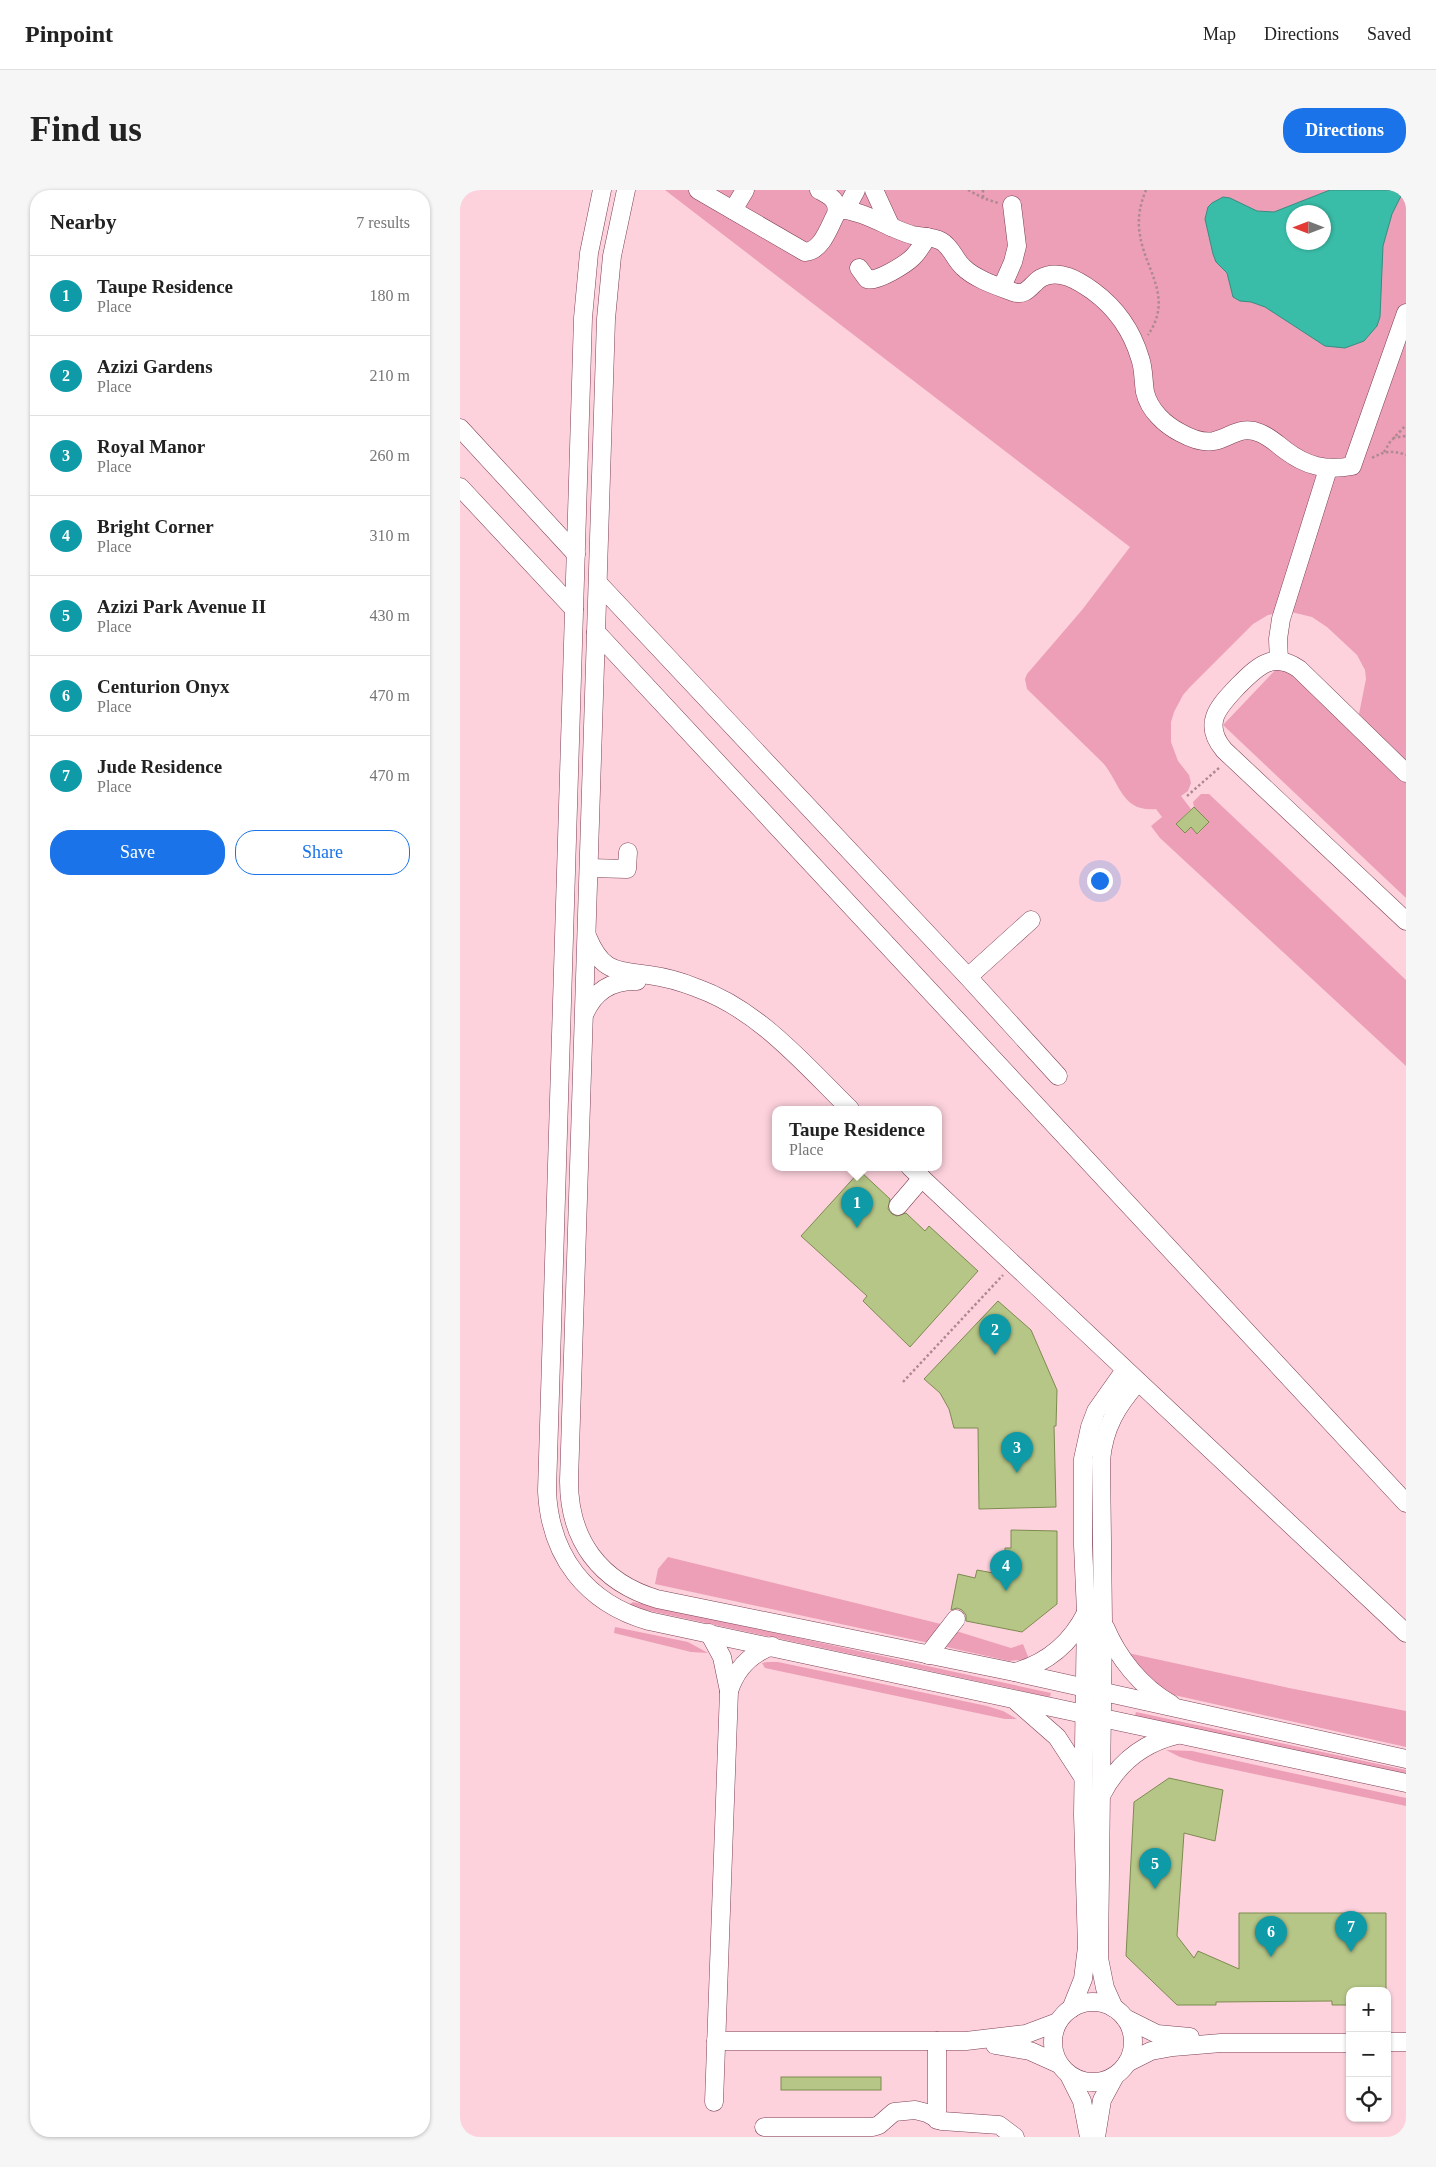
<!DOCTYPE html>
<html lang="en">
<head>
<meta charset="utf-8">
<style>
	:root { --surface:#fff; --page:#f6f6f6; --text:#222; --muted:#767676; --line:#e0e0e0; --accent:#1a73e8 }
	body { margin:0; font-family:"Times New Roman",serif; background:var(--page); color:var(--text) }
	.controls { position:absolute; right:15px; bottom:15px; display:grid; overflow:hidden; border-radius:10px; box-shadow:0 1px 4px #0004 }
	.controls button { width:45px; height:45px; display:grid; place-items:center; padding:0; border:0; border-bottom:1px solid var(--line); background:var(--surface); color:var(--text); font:25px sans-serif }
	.compass { position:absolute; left:826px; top:15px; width:45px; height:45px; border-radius:50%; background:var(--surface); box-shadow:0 1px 4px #0004; rotate:270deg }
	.you { position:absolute; left:639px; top:690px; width:18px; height:18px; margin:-12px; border:4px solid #fff; border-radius:50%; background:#1a73e8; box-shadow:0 0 0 8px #1a73e833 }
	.badge { display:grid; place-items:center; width:32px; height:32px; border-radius:50%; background:var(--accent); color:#fff; font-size:16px; font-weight:700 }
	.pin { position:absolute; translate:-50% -41px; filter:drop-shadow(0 1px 2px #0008) }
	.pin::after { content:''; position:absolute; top:26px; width:18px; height:15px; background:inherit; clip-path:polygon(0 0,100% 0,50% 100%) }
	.popup { position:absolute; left:312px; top:916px; width:170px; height:65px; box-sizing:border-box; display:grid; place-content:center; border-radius:10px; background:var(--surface); filter:drop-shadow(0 1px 4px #0005); font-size:16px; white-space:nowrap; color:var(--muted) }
	.popup b { font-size:19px; color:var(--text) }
	.popup::after { content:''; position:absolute; left:50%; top:100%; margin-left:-10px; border:10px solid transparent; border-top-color:var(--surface) }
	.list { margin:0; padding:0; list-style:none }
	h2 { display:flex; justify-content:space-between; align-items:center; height:65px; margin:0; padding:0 20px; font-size:21px }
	h2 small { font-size:16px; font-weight:400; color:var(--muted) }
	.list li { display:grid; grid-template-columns:32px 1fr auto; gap:15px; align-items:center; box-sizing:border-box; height:80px; padding:0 20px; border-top:1px solid var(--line) }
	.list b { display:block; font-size:19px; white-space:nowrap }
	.list p { margin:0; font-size:16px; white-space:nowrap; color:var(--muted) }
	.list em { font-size:16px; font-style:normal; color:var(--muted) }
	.actions { display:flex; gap:10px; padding:15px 20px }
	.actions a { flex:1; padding:11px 0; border:1px solid var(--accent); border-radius:20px; text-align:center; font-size:18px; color:var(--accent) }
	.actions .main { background:var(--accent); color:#fff }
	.icon { flex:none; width:28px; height:28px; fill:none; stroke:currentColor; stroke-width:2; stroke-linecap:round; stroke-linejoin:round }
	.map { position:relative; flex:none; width:946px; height:1947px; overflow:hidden; border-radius:20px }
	header { display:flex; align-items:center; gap:30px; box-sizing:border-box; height:70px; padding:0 25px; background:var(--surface); border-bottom:1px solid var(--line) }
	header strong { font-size:24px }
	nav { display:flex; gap:28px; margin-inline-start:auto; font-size:18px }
	.intro { display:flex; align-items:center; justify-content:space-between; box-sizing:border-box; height:120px; padding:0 30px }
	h1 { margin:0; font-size:35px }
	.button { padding:12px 22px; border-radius:20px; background:var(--accent); color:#fff; font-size:18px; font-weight:700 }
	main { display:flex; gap:30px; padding:0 30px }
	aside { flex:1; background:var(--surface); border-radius:20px; box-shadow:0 1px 4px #0004 }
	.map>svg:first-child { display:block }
	.green { fill:#ec9fb6; fill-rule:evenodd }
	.water { fill:#39bda8; stroke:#388c80; fill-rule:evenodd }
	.building { fill:#b6c687; stroke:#7d8b4f }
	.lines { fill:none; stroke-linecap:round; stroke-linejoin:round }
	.minor-casing { stroke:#7c4054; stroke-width:19 }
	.path { stroke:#ae8993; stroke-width:2.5; stroke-dasharray:2.5 2.5; stroke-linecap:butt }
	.minor { stroke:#fff; stroke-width:18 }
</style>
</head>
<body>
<header>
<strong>Pinpoint</strong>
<nav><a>Map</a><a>Directions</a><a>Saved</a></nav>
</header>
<div class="intro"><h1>Find us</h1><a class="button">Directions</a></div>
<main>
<aside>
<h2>Nearby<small>7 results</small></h2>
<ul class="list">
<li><span class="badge" style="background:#0f9aa8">1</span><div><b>Taupe Residence</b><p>Place</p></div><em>180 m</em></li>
<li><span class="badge" style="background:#0f9aa8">2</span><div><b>Azizi Gardens</b><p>Place</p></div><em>210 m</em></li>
<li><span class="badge" style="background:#0f9aa8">3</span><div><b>Royal Manor</b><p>Place</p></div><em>260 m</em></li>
<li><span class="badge" style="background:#0f9aa8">4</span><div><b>Bright Corner</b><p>Place</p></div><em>310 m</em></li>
<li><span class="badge" style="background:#0f9aa8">5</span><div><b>Azizi Park Avenue II</b><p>Place</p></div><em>430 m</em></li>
<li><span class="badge" style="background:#0f9aa8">6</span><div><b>Centurion Onyx</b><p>Place</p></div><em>470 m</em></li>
<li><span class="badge" style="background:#0f9aa8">7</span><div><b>Jude Residence</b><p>Place</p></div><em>470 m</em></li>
</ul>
<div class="actions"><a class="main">Save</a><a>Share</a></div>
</aside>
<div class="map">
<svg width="946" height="1947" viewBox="0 0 946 1947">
	<rect width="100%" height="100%" fill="#fdd2dd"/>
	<g class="green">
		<path d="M205 0H946V570L899 524 906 489 905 480 897 465 867 437 852 427 827 421 808 425 793 434 730 497 723 505 714 522 711 532V552L718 571 729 585 731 593 728 601 721 606 731 619 716 634 725 643 731 637 738 644 749 632 734 617 733 612 741 604H749L946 790V876L700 648 691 636 702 627 696 619C661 622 661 594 643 573L567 499 565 489 567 484 622 420 670 357ZM834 22H864V52H834Z"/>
		<polygon points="821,474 946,593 946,708 763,535"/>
		<polygon points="208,1367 485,1435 469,1453 195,1394 198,1379"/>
		<polygon points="173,1412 591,1503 590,1507 167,1416"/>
		<polygon points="155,1437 228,1452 248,1463 231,1462 154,1443"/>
		<polygon points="496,1441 551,1458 563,1454 569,1469 549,1471 482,1456"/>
		<polygon points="668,1463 829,1498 946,1521 946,1557 714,1505 695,1495"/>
		<polygon points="307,1472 318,1472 527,1516 543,1521 557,1529 545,1529 305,1478 302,1473"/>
		<polygon points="676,1522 946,1580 946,1585 675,1526"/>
		<polygon points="706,1560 732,1561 946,1608 946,1616 738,1572 720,1567"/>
	</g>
	<path class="water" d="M870 0H944L932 24 923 56 920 127 917 136 904 151 885 158 865 156 805 117 791 112 780 111 773 107 767 83 756 72 753 64 745 29 748 17 752 13 763 7 770 8 797 21 814 22ZM834 22H864V52H834Z"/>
	<g class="building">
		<polygon points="734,617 749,632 737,644 731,637 725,643 716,634"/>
		<polygon points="400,981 430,1009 428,1019 432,1024 437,1026 446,1023 465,1041 469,1036 518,1081 450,1157 403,1111 407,1106 341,1046"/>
		<polygon points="538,1111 571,1140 597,1200 596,1236 594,1236 596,1317 519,1319 518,1238 494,1238 489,1219 480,1203 464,1189"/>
		<polygon points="551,1340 597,1341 597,1414 562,1442 506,1431 506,1425 502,1420 497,1418 491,1420 498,1384 515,1388 517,1380 544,1385 545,1358 551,1358"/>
		<polygon points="709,1588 763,1600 755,1651 724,1643 717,1746 734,1768 738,1761 779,1779 779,1723 926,1723 926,1801 890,1801 890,1815 872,1815 872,1811 756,1812 756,1815 717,1815 666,1766 674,1612"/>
		<rect x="321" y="1887" width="100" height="13"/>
	</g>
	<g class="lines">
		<g class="minor-casing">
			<g id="minor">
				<path d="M142 0 129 63 123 128 87 1301C90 1366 126 1413 189 1431L946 1593"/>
				<path d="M166 0 152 66 146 129 109 1291C109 1350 140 1392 197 1409L554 1482 946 1569"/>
				<path d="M238 0 345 62C362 61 369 37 376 24 379 10 370 6 359 0"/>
				<polyline points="414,0 431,37"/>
				<path d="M377 19C407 21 425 37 452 45 461 47 472 46 481 51 492 57 494 69 503 77 515 89 537 96 553 102 567 107 571 94 581 88 599 78 619 91 633 101 656 118 672 141 680 168 684 179 683 190 685 202 689 220 705 235 721 243 730 248 743 253 754 251 771 247 781 235 800 243 810 247 817 254 825 260 846 276 866 281 892 276L946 123"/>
				<polyline points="386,19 396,0"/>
				<polyline points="273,20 285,0"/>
				<path d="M399 78 407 89C416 93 446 74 453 67 459 61 463 54 467 47"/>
				<polyline points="542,97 553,72 557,56 552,15"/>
				<polyline points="0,238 116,364"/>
				<polyline points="0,297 114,419"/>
				<polyline points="138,393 508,787 598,886"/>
				<polyline points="136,442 946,1313"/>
				<polyline points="819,471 818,449 821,429 868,279"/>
				<path d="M946 583 839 479C812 460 796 478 777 497 758 517 742 534 764 560L946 731"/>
				<polyline points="129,678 167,679 168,662"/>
				<path d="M127 746C142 782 154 780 189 785 204 787 222 792 237 798 299 820 344 874 390 919"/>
				<polyline points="508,787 571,730"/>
				<path d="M125 823C135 800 153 790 177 791"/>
				<polyline points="450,977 946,1443"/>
				<polyline points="438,1016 462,988"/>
				<path d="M645 1437C658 1468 681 1497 711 1514"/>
				<polyline points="249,1443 262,1467 269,1501"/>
				<polyline points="468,1465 496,1429"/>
				<path d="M555 1482C587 1473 611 1453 626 1423"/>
				<polyline points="557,1512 597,1547 623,1587"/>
				<path d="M642 1604C658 1573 683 1553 717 1545"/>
				<circle cx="633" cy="1852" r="40"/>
				<path d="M654 1818 645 1798 639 1768 643 1432 641 1270C644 1237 657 1216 678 1192"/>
				<polyline points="611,1819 623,1789 627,1757 623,1625 626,1422 623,1355 623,1269 630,1237 636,1221 665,1180"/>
				<polyline points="665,1828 697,1844 730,1847"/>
				<polyline points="256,1851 506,1851 566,1844 598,1832"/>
				<polyline points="477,1851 477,1930"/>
				<polyline points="927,1852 946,1852"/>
				<polyline points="535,1855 570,1861 599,1874"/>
				<polyline points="667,1873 691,1861 713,1857 761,1853 890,1853"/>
				<polyline points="609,1885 622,1911 629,1947"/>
				<path d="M254 1912 269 1501C276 1479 290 1464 312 1456"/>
				<polyline points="304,1937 413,1937 419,1935 434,1922 455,1920 467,1923 482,1931 539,1935 555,1947"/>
				<polyline points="636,1947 642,1910 655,1886"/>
			</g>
		</g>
		<g class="path">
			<polyline points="508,0 523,8 538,13"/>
			<polyline points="523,0 523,8"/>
			<path d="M686 0C680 14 677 30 680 45 685 80 714 107 688 145"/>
			<polyline points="933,248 946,246"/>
			<polyline points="924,262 930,252 946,235"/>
			<path d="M912 268C924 261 933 260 946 265"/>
			<polyline points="727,606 759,578"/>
			<polyline points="443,1192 543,1085"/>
		</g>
		<use href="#minor" class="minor"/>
	</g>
</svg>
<div class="controls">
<button>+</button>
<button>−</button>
<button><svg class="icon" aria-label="locate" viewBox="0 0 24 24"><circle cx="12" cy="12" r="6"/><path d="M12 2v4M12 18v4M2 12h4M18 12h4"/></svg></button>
</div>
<svg class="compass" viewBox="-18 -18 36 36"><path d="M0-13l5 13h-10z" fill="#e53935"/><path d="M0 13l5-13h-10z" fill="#767676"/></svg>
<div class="you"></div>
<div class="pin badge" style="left:397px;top:1038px;background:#0f9aa8">1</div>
<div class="popup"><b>Taupe Residence</b>Place</div>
<div class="pin badge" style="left:535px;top:1165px;background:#0f9aa8">2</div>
<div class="pin badge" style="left:557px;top:1283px;background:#0f9aa8">3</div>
<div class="pin badge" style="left:546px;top:1401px;background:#0f9aa8">4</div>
<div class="pin badge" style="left:695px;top:1699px;background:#0f9aa8">5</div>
<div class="pin badge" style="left:811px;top:1767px;background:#0f9aa8">6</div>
<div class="pin badge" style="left:891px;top:1762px;background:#0f9aa8">7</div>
</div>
</main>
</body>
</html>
